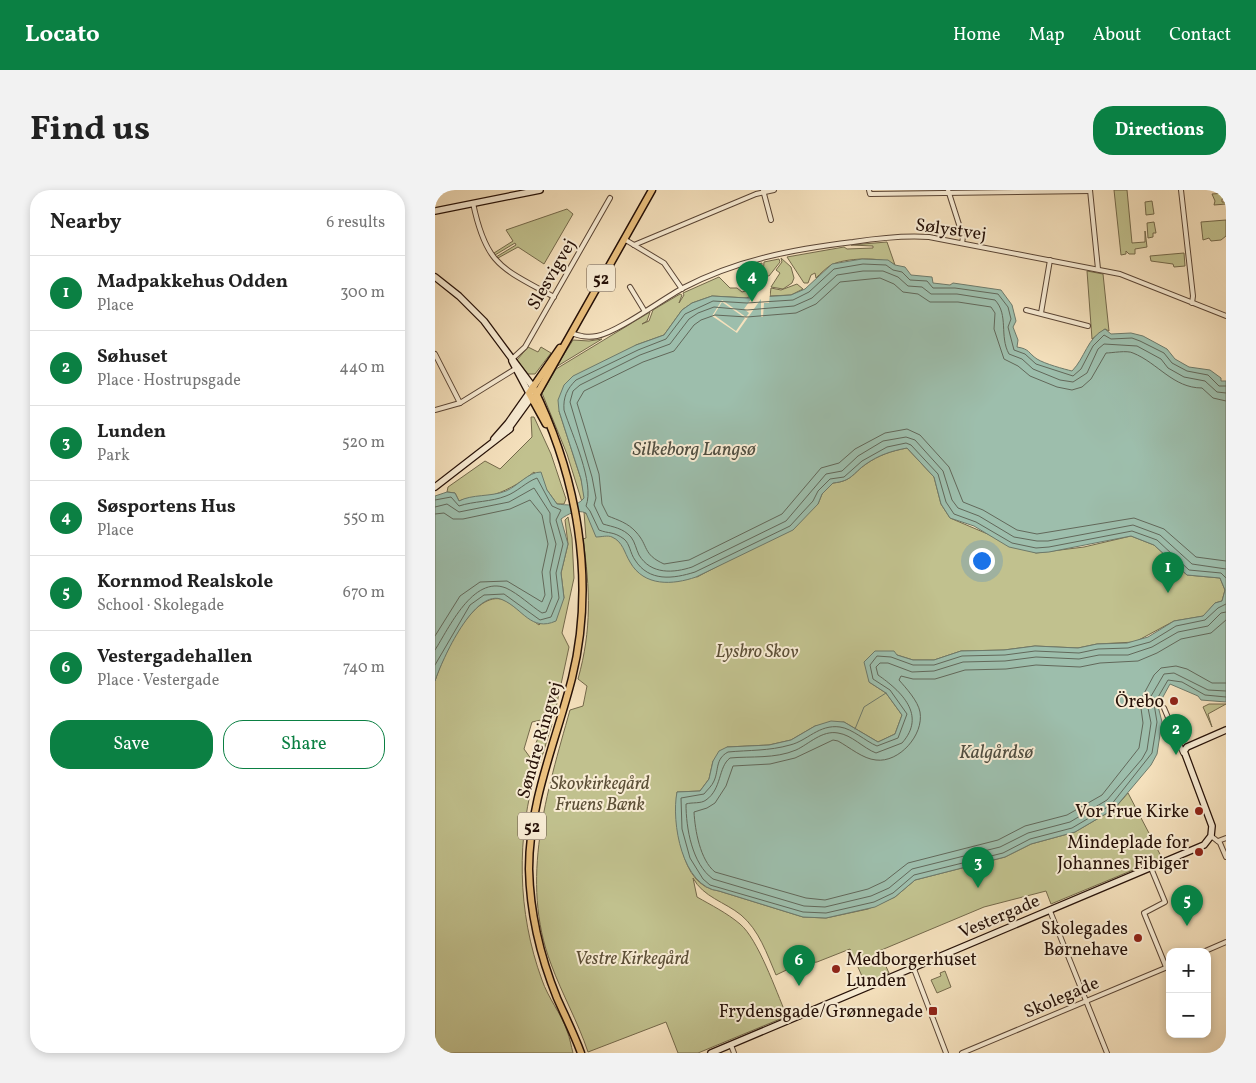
<!DOCTYPE html>
<html lang="en">
<head>
<meta charset="utf-8">
<style>
	:root { --surface:#fff; --page:#f2f2f2; --text:#222; --muted:#767676; --line:#e0e0e0; --accent:#0b8043 }
	body { margin:0; font-family:Vollkorn,serif; background:var(--page); color:var(--text) }
	.controls { position:absolute; right:15px; bottom:15px; display:grid; overflow:hidden; border-radius:10px; box-shadow:0 2px 8px #0003 }
	.controls button { width:45px; height:45px; display:grid; place-items:center; padding:0; border:0; border-bottom:1px solid var(--line); background:var(--surface); color:var(--text); font:25px sans-serif }
	.you { position:absolute; left:546px; top:370px; width:18px; height:18px; margin:-12px; border:4px solid #fff; border-radius:50%; background:#1a73e8; box-shadow:0 0 0 8px #1a73e833 }
	.badge { display:grid; place-items:center; width:32px; height:32px; border-radius:50%; background:var(--accent); color:#fff; font-size:16px; font-weight:700 }
	.pin { position:absolute; translate:-50% -41px; filter:drop-shadow(0 1px 2px #0008) }
	.pin::after { content:''; position:absolute; top:26px; width:18px; height:15px; background:inherit; clip-path:polygon(0 0,100% 0,50% 100%) }
	.list { margin:0; padding:0; list-style:none }
	h2 { display:flex; justify-content:space-between; align-items:center; height:65px; margin:0; padding:0 20px; font-size:21px }
	h2 small { font-size:16px; font-weight:400; color:var(--muted) }
	.list li { display:grid; grid-template-columns:32px 1fr auto; gap:15px; align-items:center; box-sizing:border-box; height:75px; padding:0 20px; border-top:1px solid var(--line) }
	.list b { display:block; font-size:19px; white-space:nowrap }
	.list p { margin:0; font-size:16px; white-space:nowrap; color:var(--muted) }
	.list em { font-size:16px; font-style:normal; color:var(--muted) }
	.actions { display:flex; gap:10px; padding:15px 20px }
	.actions a { flex:1; padding:11px 0; border:1px solid var(--accent); border-radius:20px; text-align:center; font-size:18px; color:var(--accent) }
	.actions .main { background:var(--accent); color:#fff }
	.map { position:relative; flex:none; width:791px; height:863px; overflow:hidden; border-radius:20px }
	header { display:flex; align-items:center; gap:30px; box-sizing:border-box; height:70px; padding:0 25px; background:var(--accent); color:#fff }
	header strong { font-size:24px }
	nav { display:flex; gap:28px; margin-inline-start:auto; font-size:18px }
	.intro { display:flex; align-items:center; justify-content:space-between; box-sizing:border-box; height:120px; padding:0 30px }
	h1 { margin:0; font-size:35px }
	.button { padding:12px 22px; border-radius:20px; background:var(--accent); color:#fff; font-size:18px; font-weight:700 }
	main { display:flex; gap:30px; padding:0 30px }
	aside { flex:1; background:var(--surface); border-radius:20px; box-shadow:0 2px 8px #0003 }
	.map>svg:first-child { display:block }
	.green { fill:#c1c18e; stroke:#74694b }
	.water { fill:#9dbeac; stroke:#6d796a }
	.pier { fill:#f5e1bd; fill-rule:evenodd }
	.lines { fill:none; stroke-linecap:round; stroke-linejoin:round }
	.shore { stroke:#62685a; stroke-width:1 }
	.stream { stroke:#6d796a; stroke-width:1 }
	.street-casing { stroke:#5a4535; stroke-width:6 }
	.secondary-casing { stroke:#261108; stroke-width:8 }
	.primary-casing { stroke:#261108; stroke-width:9 }
	.street { stroke:#f8ecd4; stroke-width:4 }
	.secondary { stroke:#f8ecd4; stroke-width:5.5 }
	.primary { stroke:#eac07e; stroke-width:6 }
	.poi-dot { fill:#8f2418; stroke:#f8ecd4; stroke-width:2 }
	.labels { text-anchor:middle; stroke-width:4; stroke-linejoin:round; paint-order:stroke }
	.shield { fill:#f8ecd4; stroke:#655345; stroke-width:1 }
	.shield-label { font-size:16px; font-weight:bold; fill:#261108 }
	.street-label { font-size:18px; fill:#261108; stroke:#f8ecd4 }
	.park-label { font-size:18px; font-style:italic; fill:#5c4f37; stroke:#f8ecd4 }
	.poi-label { font-size:18px; fill:#261108; stroke:#f8ecd4; text-anchor:end }
	.water-label { font-size:19px; font-style:italic; fill:#504e41; stroke:#f8ecd4 }
</style>
</head>
<body>
<header>
<strong>Locato</strong>
<nav><a>Home</a><a>Map</a><a>About</a><a>Contact</a></nav>
</header>
<div class="intro"><h1>Find us</h1><a class="button">Directions</a></div>
<main>
<aside>
<h2>Nearby<small>6 results</small></h2>
<ul class="list">
<li><span class="badge">1</span><div><b>Madpakkehus Odden</b><p>Place</p></div><em>300 m</em></li>
<li><span class="badge">2</span><div><b>Søhuset</b><p>Place · Hostrupsgade</p></div><em>440 m</em></li>
<li><span class="badge">3</span><div><b>Lunden</b><p>Park</p></div><em>520 m</em></li>
<li><span class="badge">4</span><div><b>Søsportens Hus</b><p>Place</p></div><em>550 m</em></li>
<li><span class="badge">5</span><div><b>Kornmod Realskole</b><p>School · Skolegade</p></div><em>670 m</em></li>
<li><span class="badge">6</span><div><b>Vestergadehallen</b><p>Place · Vestergade</p></div><em>740 m</em></li>
</ul>
<div class="actions"><a class="main">Save</a><a>Share</a></div>
</aside>
<div class="map">
<svg width="791" height="863" viewBox="0 0 791 863">
	<rect width="100%" height="100%" fill="#f5e1bd"/>
	<filter id="stains"><feTurbulence type="fractalNoise" baseFrequency=".004" numOctaves="4"/><feColorMatrix values="0 0 0 0 .2 0 0 0 0 .09 0 0 0 0 .02 0 0 0 .5 -.17"/></filter>
	<radialGradient id="worn" r=".72"><stop offset=".6" stop-color="#630" stop-opacity="0"/><stop offset="1" stop-color="#630" stop-opacity=".3"/></radialGradient>
	<g class="green">
		<polygon points="679,0 692,0 697,53 710,52 710,41 712,57 700,59 700,64 694,64 691,61 691,64 686,65"/>
		<polygon points="790,3 790,8 787,9 787,12 791,12 791,14 779,15 780,11 777,4"/>
		<polygon points="717,11 719,24 711,25 710,12"/>
		<polygon points="132,19 138,24 109,74 83,57 63,68 61,67 81,55 80,53 60,65 59,63 78,51 71,40"/>
		<polygon points="791,30 791,46 786,50 776,51 774,48 768,50 766,32"/>
		<polygon points="719,32 721,43 718,43 718,47 713,48 712,33"/>
		<path d="M452 52 460 75C448 66 409 68 396 75 391 78 385 84 381 88L380 83 376 85 373 93H369L352 67 409 57 412 59 438 58V56L416 55Z"/>
		<polygon points="749,63 750,76 739,77 738,74 716,71 715,66"/>
		<polygon points="346,68 356,77 359,88 357,93 348,99 336,97 345,83 341,80 347,72"/>
		<polygon points="344,69 345,72 334,86 328,85 329,72"/>
		<polygon points="327,73 327,81 321,81 321,89 307,84 305,79"/>
		<polygon points="652,81 668,84 674,141 670,139 657,149"/>
		<polygon points="284,87 295,98 302,98 307,102 314,100 319,91 319,104 312,108 277,106 257,113 247,120 229,145 201,155 124,221 146,289 150,308 147,312 132,264 107,203 121,179 215,122 212,131 207,134 214,131 218,120 245,104 247,105 244,113 249,105 248,103"/>
		<polygon points="362,94 368,99 356,105 335,106 336,98 346,100"/>
		<polygon points="167,149 121,177 138,150 154,151"/>
		<polygon points="93,157 103,162 106,157 116,163 100,184 93,184 82,170"/>
		<path d="M96 227H99L116 264 131 309 129 314H122L99 282C84 294 70 302 51 307 41 309 33 307 24 311L20 303 12 302 13 297 50 271 65 279 97 247Z"/>
		<path d="M472 258 499 287 506 314 515 328 555 345 601 363 649 357 696 346 719 355 752 385 785 388 790 400 787 411 780 413 769 426 739 431 700 452 662 454 643 458 600 456 569 460 526 461 499 470H478L462 465 434 492 451 503 467 525 460 544 443 552 409 532 380 536 356 550 334 555 292 557 278 571 274 589 265 601 242 602C242 634 243 696 284 701L368 727 391 728 433 719 460 707 480 690 570 667 596 654 640 642 679 619 693 603 727 668 616 714 611 701 549 717 444 761 454 783 430 793 415 759 382 772 364 774 341 785C332 764 324 740 306 725 290 712 268 707 258 688L262 707C276 715 292 723 305 734 323 749 341 801 351 824L350 827 263 863H243L231 832 153 862C143 832 127 804 116 774 84 690 112 602 135 520L148 516 152 496 143 489C157 439 155 399 148 349L151 348 149 322 187 354 262 387 296 369 383 314 387 304 398 293C417 291 417 284 431 274 444 265 456 261 472 258Z"/>
		<path d="M133 327 137 348 139 388 127 443 134 457 119 527 97 532 89 559 102 577C81 647 82 722 107 790 113 808 126 823 132 841 135 848 136 856 138 863H0V491C7 468 36 403 66 409 75 410 95 429 104 435L129 408 126 383 133 354 130 330Z"/>
		<polygon points="774,514 791,514 773,524 777,537 768,517"/>
		<polygon points="114,533 117,534 105,573 97,563 105,543 104,537"/>
		<polygon points="510,781 516,797 502,803 496,790 506,786 505,783"/>
	</g>
	<path class="water" d="M427 69 453 70 460 75 470 77 476 85 497 87 498 93 515 95 518 93 566 100 577 115 581 131 578 137 583 150 582 157C595 159 593 163 602 169 610 174 629 179 637 181 650 168 652 148 670 139L676 144 696 143 708 146 732 159 740 169 754 177 775 180 786 188V191H791V512L766 510 763 506 735 494 723 516 727 532 722 564 716 575 679 619 640 642 596 654 570 667 480 690 460 707 440 717 391 728 368 727 284 701C247 697 236 632 242 602L265 601 274 589 278 571 284 561 292 557 334 555 356 550 380 536 396 531 409 532 443 552 460 544 467 525 451 503 434 492 429 472 440 461H459L462 465 478 470H499L526 461 569 460 600 456 643 458 662 454 692 453 713 447 739 431 768 426 780 413 787 411 790 400 785 388 752 385 719 355 696 346 614 362 601 363 574 357 539 336 515 328 506 314 499 287 472 258C456 261 444 265 431 274 417 284 417 291 398 293L387 304 383 314 358 340 261 387C238 395 209 397 195 372 189 362 188 352 177 347 173 345 166 347 161 347L151 323C142 319 133 324 126 329L133 354 126 383 129 408 121 431C96 442 88 419 68 410 40 396 7 470 0 491V306L12 302 20 303 24 311C37 304 56 307 71 301 83 296 93 282 106 282L112 300 122 314C132 315 142 317 149 308L146 289 124 221 123 210 129 195 138 186 201 155 229 145 247 120 257 113 277 106 312 108 356 105 370 99 397 74Z"/>
	<path class="pier" d="M335 103 334 113H329L328 127H326V109L302 143 277 126 287 110 311 127 314 123 309 119 319 105ZM287 112 310 128 301 141 279 125Z"/>
	<g class="lines">
		<g class="shore">
			<path d="M791 196H784L773 185 752 181 737 173 729 163 705 151 697 148 676 149 669 145 658 156 646 179 638 186 601 174 590 164 579 160 573 137 576 129 573 117 563 104 520 98H498L492 91 475 90 467 82 458 80 451 75 428 74 399 79 374 102 358 110 312 113 278 111 250 124 231 149 203 160 141 190C132 199 128 207 129 220 137 245 160 293 151 316L155 321 164 340C174 344 178 341 189 349 195 354 195 363 200 370 214 392 238 389 260 382L355 336 378 311 383 301 395 289 409 287 427 271 452 257 471 253 476 255 503 284 511 312 519 324 541 332 577 353 601 358 614 357 697 341 722 350 754 380 786 383 791 388"/>
			<path d="M791 203 782 202 770 191 749 187 733 178 726 169 702 156 669 154 663 159 652 183 638 192 625 190 598 179 587 169 574 164C564 146 574 125 560 110L522 104H496L487 97 473 96 463 87 448 81H428L402 85 377 108 359 116 312 120 279 117 263 123 254 129 235 154 205 165 145 195 138 201 135 212 157 287 161 308 159 315 168 334C178 337 188 338 196 347 200 352 201 359 204 365 216 385 239 383 257 377L351 331 391 284 407 281 423 266 448 251 471 247 480 250 508 281 517 310 523 318 544 326 579 347 602 351H613L698 335 725 345 757 374 791 379"/>
			<path d="M791 211 778 208 767 198C738 198 723 173 698 163 692 160 677 163 671 163L656 189 647 197 637 200 622 197 595 186 583 176 569 169 559 139 560 123 556 117 523 112H495L483 104 468 102 459 94 445 88 405 92 381 114 361 123 312 127 280 125 266 130 259 135 239 161 208 172 149 201 142 213 164 284 167 314 173 326C183 330 193 333 201 342 214 356 207 364 229 374L254 370 347 324 386 278 404 273 420 259 450 243 472 239 485 245 514 277 528 312 548 320 582 340 602 344 699 328 729 339 761 367 791 371"/>
			<path d="M0 310 16 307 24 316C39 311 56 312 71 306 82 302 91 292 102 288L117 316 126 320 121 330 128 354 121 383 124 408 116 427 105 430 69 404 49 405 35 415 0 475"/>
			<path d="M0 317 12 314 24 322 74 312 99 298 115 323V332L121 354 115 382 117 407 111 422 107 423C96 416 84 404 71 398 38 385 14 438 0 460"/>
			<polyline points="0,324 9,323 18,329 28,329 75,319 95,310 107,325 113,354 107,382 110,405 107,412 72,391 45,392 25,406 0,446"/>
			<path d="M791 414 783 418 770 430 741 436 715 452 693 458 663 459 644 463 600 461 570 465 527 466 499 475H478L456 467 442 466 435 475 438 489 455 500 472 524 463 548 442 556C430 551 418 539 405 537 384 534 372 551 355 555 334 561 314 560 293 562 280 569 284 580 279 591 277 596 272 600 269 604L246 608 247 639 255 668 268 689 275 695 368 722 391 723 439 712 458 703 479 685 568 663 595 649 637 638 676 615 717 563 722 532 719 514 733 490 747 492 770 505 791 507"/>
			<path d="M791 422 786 423 773 436 743 442 717 457 693 465H664L644 469 601 467 570 471 528 472 499 481 477 482 453 473H445L441 477 443 485C466 501 492 525 467 553L441 563C428 558 417 545 403 543 387 540 374 554 361 560 340 569 316 566 295 568 283 577 287 599 271 610 266 614 257 612 251 614 251 638 257 674 278 689L369 716 390 717 436 706 454 698 477 679 565 657 593 643 635 632 672 610 707 569 712 560 716 533 712 513 729 484 739 483 773 500 791 501"/>
			<path d="M791 430 776 443 746 449 722 463 703 471 665 473 645 477 601 475 571 479 530 480 500 489H478L466 486 464 490C471 498 483 511 485 522 489 545 464 573 441 570 428 569 414 557 403 551L398 550 360 568 335 574 298 576 291 596 280 613 272 618 259 622C260 640 265 670 280 682L371 708 390 710 433 699 450 691 473 673 563 650 590 636 632 625 667 605 704 558 708 533 705 511 719 485 726 478 741 476 752 479 777 493H791"/>
		</g>
		<polyline class="stream" points="420,539 429,517 451,503"/>
		<g class="street-casing">
			<g id="street">
				<polyline points="328,0 336,30"/>
				<polyline points="434,0 435,4 655,1"/>
				<polyline points="513,0 528,47 527,53"/>
				<polyline points="655,0 663,79"/>
				<polyline points="746,0 758,106 757,113"/>
				<path d="M38 13C51 76 67 78 119 107"/>
				<polyline points="189,49 229,73 247,99"/>
				<polyline points="199,55 321,4 339,0"/>
				<polyline points="195,97 209,120"/>
				<polyline points="591,120 653,136"/>
				<polyline points="606,123 615,70"/>
				<path d="M136 143C145 146 152 148 162 146 183 142 226 110 248 98 301 70 359 59 418 52 444 48 468 45 494 47L685 84 791 126"/>
				<polyline points="0,164 25,213"/>
				<polyline points="77,169 90,157 175,8"/>
				<polyline points="0,220 25,213 80,179"/>
				<polyline points="729,518 748,563"/>
				<polyline points="776,646 785,653 791,667"/>
				<polyline points="783,651 791,648"/>
				<polyline points="716,678 730,712 709,723 731,777"/>
				<polyline points="615,721 672,863"/>
				<polyline points="768,762 791,752"/>
				<polyline points="479,779 511,863"/>
				<polyline points="296,855 299,863"/>
				<polyline points="527,863 735,776"/>
			</g>
		</g>
		<g class="secondary-casing">
			<g id="secondary">
				<polyline points="0,21 105,0"/>
				<polyline points="0,87 24,106 49,131 98,197 93,212 72,241"/>
				<polyline points="59,249 73,233 94,203 77,171"/>
				<polyline points="0,297 75,239"/>
				<polyline points="276,863 769,655 776,646 777,636 749,561 752,557 791,540"/>
			</g>
		</g>
		<g class="primary-casing">
			<g id="primary">
				<path d="M98 197C142 286 161 390 137 488 121 551 94 612 94 679 95 724 105 766 122 808 130 826 139 844 146 863"/>
				<polyline points="98,211 217,0"/>
				<polyline points="111,234 94,203 125,158"/>
			</g>
		</g>
		<use href="#street" class="street"/>
		<use href="#secondary" class="secondary"/>
		<use href="#primary" class="primary"/>
	</g>
	<g class="poi-dot">
		<circle cx="739" cy="511" r="5"/>
		<circle cx="764" cy="621" r="5"/>
		<circle cx="764" cy="662" r="5"/>
		<circle cx="703" cy="748" r="5"/>
		<circle cx="401" cy="779" r="5"/>
		<rect x="493" y="816" width="10" height="10" rx="2.5"/>
	</g>
	<g class="labels">
		<g class="shield">
			<rect x="152" y="74.5" width="28" height="27" rx="4"/>
			<rect x="83" y="622.5" width="28" height="27" rx="4"/>
		</g>
		<g class="shield-label">
			<text x="166" y="94">52</text>
			<text x="97" y="642">52</text>
		</g>
		<g class="street-label">
			<text transform="translate(516 39) rotate(8)" y="6">Sølystvej</text>
			<text transform="translate(116 84) rotate(-60)" y="6">Slesvigvej</text>
			<text transform="translate(104 550) rotate(-74)" y="6">Søndre Ringvej</text>
			<text transform="translate(564 726) rotate(-23)" y="6">Vestergade</text>
			<text transform="translate(626 807) rotate(-23)" y="6">Skolegade</text>
		</g>
		<g class="park-label">
			<text x="322" y="467">Lysbro Skov</text>
			<text x="165" y="599">Skovkirkegård<tspan x="165" dy="21">Fruens Bænk</tspan></text>
			<text x="197" y="774">Vestre Kirkegård</text>
		</g>
		<g class="poi-label">
			<text x="729" y="517">Örebo</text>
			<text x="754" y="627">Vor Frue Kirke</text>
			<text x="754" y="658">Mindeplade for<tspan x="754" dy="21">Johannes Fibiger</tspan></text>
			<text x="693" y="744">Skolegades<tspan x="693" dy="21">Børnehave</tspan></text>
			<text x="411" y="775" text-anchor="start">Medborgerhuset<tspan x="411" dy="21">Lunden</tspan></text>
			<text x="488" y="827">Frydensgade/Grønnegade</text>
		</g>
		<g class="water-label">
			<text x="259" y="265">Silkeborg Langsø</text>
			<text x="561" y="568">Kalgårdsø</text>
		</g>
	</g>
	<rect width="100%" height="100%" filter="url(#stains)"/>
	<rect width="100%" height="100%" fill="url(#worn)"/>
</svg>
<div class="controls">
<button>+</button>
<button>−</button>
</div>
<div class="you"></div>
<div class="pin badge" style="left:733px;top:403px">1</div>
<div class="pin badge" style="left:741px;top:565px">2</div>
<div class="pin badge" style="left:543px;top:698px">3</div>
<div class="pin badge" style="left:317px;top:112px">4</div>
<div class="pin badge" style="left:752px;top:736px">5</div>
<div class="pin badge" style="left:364px;top:796px">6</div>
</div>
</main>
</body>
</html>
